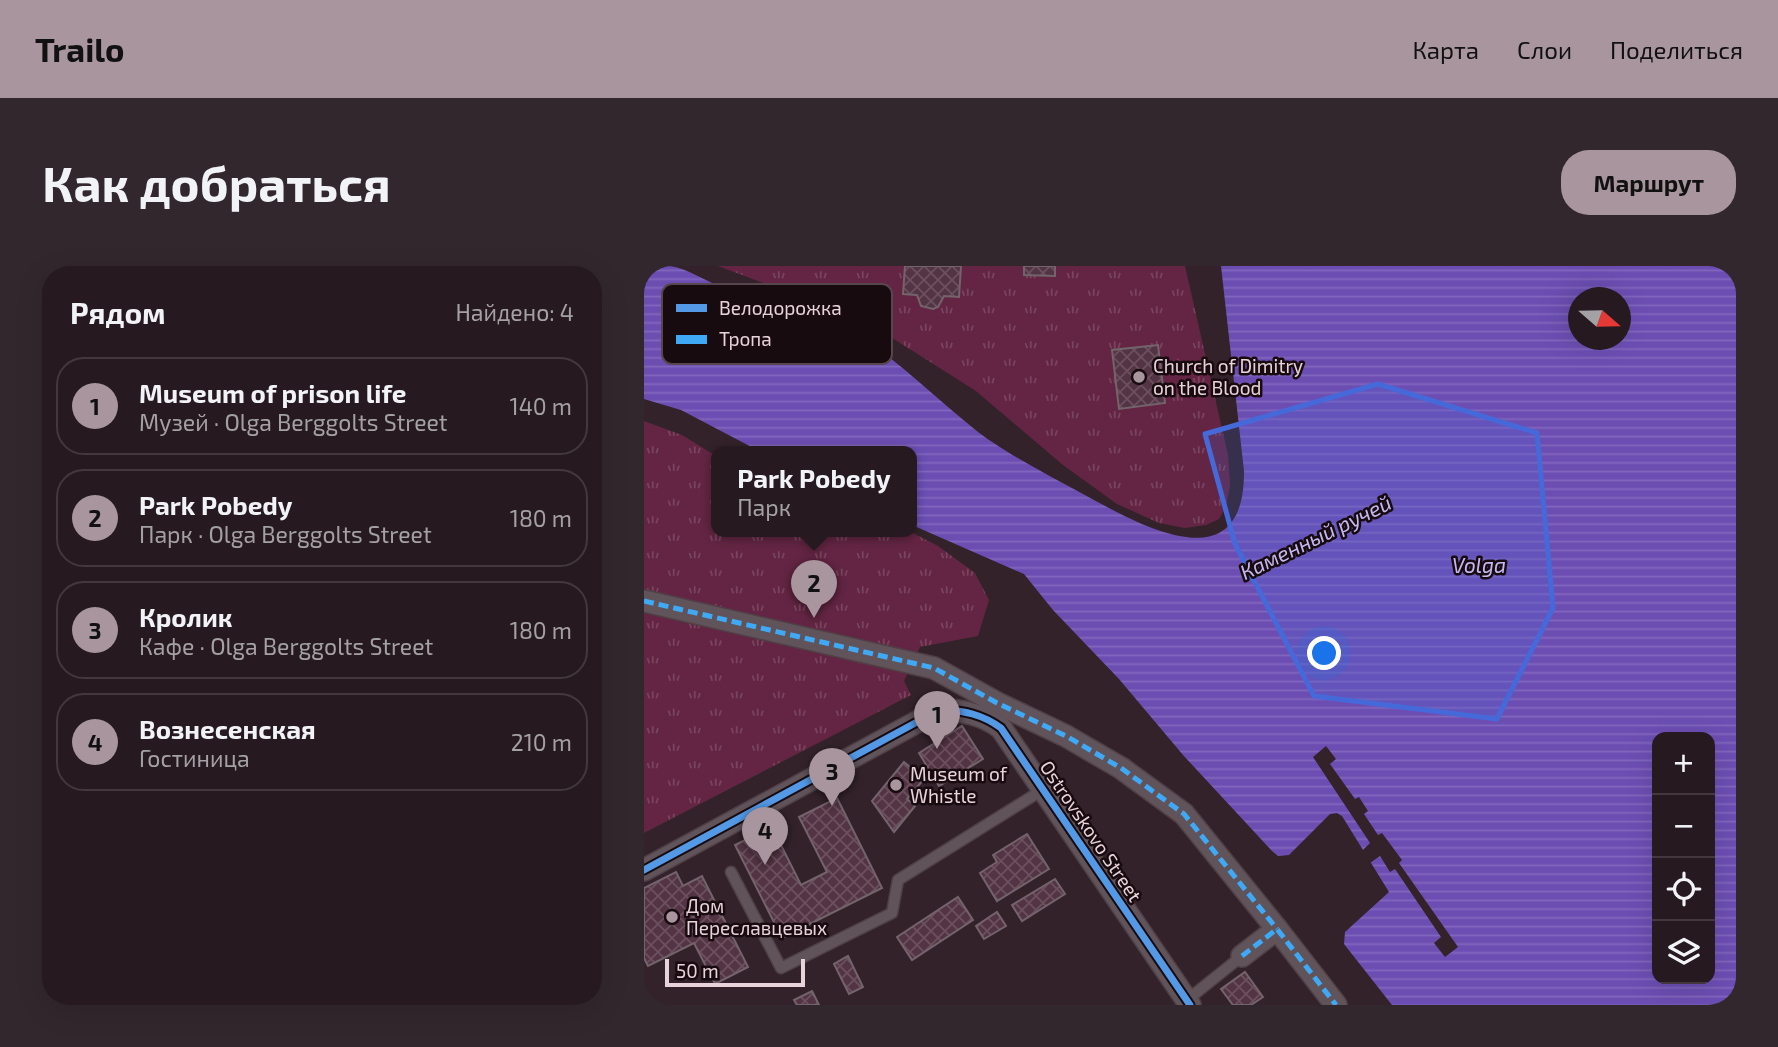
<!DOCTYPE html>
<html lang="ru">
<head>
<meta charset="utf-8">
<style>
	:root { --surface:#261a20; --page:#32272d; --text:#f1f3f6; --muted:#a4a1a5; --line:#42383e; --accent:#a9959d }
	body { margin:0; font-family:"Exo 2",sans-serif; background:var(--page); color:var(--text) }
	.controls { position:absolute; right:21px; bottom:21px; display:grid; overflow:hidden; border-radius:14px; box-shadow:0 7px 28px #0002 }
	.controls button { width:63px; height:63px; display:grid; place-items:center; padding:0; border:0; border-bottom:2px solid var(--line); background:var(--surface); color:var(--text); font:35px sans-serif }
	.compass { position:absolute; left:924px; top:21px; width:63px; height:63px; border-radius:50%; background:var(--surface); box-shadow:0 7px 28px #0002; rotate:110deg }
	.scale { position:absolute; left:21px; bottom:18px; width:140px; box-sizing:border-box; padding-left:7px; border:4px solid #e9d3db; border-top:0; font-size:19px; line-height:24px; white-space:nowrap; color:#e9d3db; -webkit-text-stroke:5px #180b10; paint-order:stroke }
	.you { position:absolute; left:681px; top:388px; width:24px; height:24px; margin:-18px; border:5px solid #fff; border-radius:50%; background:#1a73e8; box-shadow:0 0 0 10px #1a73e833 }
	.badge { display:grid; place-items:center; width:46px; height:46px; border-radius:50%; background:var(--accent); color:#111; font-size:23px; font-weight:700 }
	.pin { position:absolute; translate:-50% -58px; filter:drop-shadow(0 2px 4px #0008) }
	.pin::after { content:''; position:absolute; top:37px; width:24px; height:21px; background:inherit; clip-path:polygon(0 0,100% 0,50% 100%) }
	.popup { position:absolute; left:67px; top:180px; width:206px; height:91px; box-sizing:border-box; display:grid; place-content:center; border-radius:14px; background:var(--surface); filter:drop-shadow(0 2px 5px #0005); font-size:23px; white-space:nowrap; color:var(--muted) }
	.popup b { font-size:26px; color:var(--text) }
	.popup::after { content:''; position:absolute; left:50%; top:100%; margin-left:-14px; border:14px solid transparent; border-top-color:var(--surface) }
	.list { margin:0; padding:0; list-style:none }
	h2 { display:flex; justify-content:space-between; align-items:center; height:91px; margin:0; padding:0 28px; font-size:30px }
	h2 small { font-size:23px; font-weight:400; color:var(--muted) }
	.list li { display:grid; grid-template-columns:46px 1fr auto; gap:21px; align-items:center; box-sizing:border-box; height:98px; margin:0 14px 14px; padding:0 14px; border:2px solid var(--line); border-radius:28px }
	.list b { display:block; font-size:26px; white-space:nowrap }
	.list p { margin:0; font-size:23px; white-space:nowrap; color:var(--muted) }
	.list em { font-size:23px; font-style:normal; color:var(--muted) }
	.icon { flex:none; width:38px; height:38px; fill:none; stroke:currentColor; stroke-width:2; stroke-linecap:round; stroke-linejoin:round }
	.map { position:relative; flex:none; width:1092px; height:739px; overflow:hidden; border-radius:28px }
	header { display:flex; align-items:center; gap:42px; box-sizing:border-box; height:98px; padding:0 35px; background:var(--accent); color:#111 }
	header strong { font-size:33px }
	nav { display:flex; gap:38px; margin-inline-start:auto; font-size:24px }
	.intro { display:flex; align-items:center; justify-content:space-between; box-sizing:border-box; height:168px; padding:0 42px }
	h1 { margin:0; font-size:49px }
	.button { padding:18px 32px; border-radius:28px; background:var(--accent); color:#111; font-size:24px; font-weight:700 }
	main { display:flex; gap:42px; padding:0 42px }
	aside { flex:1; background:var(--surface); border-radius:28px; box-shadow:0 7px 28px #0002 }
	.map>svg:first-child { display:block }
	.grass { fill:url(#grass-tufts) }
	.water { fill:url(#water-rules); fill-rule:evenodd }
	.pier { fill:#33222a }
	.building { fill:url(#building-cross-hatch); stroke:#73646b; stroke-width:2 }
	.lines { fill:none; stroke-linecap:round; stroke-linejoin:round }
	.lane-casing { stroke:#4f4046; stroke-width:13 }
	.street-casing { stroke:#4f4046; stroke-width:24 }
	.lane { stroke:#605359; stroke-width:10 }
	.street { stroke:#605359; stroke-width:21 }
	.quiet { stroke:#3fa9f5; stroke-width:5; stroke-dasharray:10 5; stroke-linecap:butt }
	.cycleway-casing { stroke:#180b10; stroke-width:11 }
	.cycleway { stroke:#5399e6; stroke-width:7 }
	.marked { fill:#4669d9; fill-opacity:0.2; stroke:#4669d9; stroke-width:5; stroke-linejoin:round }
	.poi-dot { fill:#a9959d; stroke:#180b10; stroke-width:2.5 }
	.labels { text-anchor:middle; stroke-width:5; stroke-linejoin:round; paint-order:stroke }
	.poi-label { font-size:19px; fill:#e9d3db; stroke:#180b10; text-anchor:start }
	.street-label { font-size:19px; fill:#e9d3db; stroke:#180b10 }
	.water-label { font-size:21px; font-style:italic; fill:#c3b9f1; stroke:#180b10 }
	.key { fill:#180b10; stroke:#57474d; stroke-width:2 }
	.key-label { font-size:19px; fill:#e9d3db }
</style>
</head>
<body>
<header>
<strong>Trailo</strong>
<nav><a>Карта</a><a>Слои</a><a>Поделиться</a></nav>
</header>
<div class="intro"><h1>Как добраться</h1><a class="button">Маршрут</a></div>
<main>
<aside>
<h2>Рядом<small>Найдено: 4</small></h2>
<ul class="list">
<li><span class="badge">1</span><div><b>Museum of prison life</b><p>Музей · Olga Berggolts Street</p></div><em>140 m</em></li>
<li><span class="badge">2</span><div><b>Park Pobedy</b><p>Парк · Olga Berggolts Street</p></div><em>180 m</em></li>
<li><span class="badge">3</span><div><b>Кролик</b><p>Кафе · Olga Berggolts Street</p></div><em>180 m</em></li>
<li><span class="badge">4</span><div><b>Вознесенская</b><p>Гостиница</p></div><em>210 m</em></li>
</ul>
</aside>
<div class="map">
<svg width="1092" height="739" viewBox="0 0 1092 739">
	<defs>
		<pattern id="grass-tufts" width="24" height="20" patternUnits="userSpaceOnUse" patternTransform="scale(1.75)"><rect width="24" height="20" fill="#632543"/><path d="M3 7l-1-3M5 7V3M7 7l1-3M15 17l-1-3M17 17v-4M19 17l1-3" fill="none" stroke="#79445e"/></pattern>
		<pattern id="water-rules" width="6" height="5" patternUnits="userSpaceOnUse" patternTransform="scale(1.75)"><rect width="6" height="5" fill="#6c4eb3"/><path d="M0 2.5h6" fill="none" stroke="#8167bd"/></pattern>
		<pattern id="building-cross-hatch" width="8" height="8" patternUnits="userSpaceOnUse" patternTransform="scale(1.75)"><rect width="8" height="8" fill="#533444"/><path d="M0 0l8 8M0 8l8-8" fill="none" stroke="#6c505e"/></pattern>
	</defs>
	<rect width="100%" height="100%" fill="#33222a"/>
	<g class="grass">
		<polygon points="74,0 541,0 584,189 586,219 582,241 575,253 562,259 541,262 515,257 473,238 419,199 332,125 223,56"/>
		<polygon points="0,155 38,169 72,190 72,266 267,266 294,280 331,307 345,334 334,370 276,381 260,415 267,429 0,567"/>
	</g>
	<path class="water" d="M0 0C8 0 18 0 26 0 45 3 63 16 80 22 121 36 180 46 215 69 258 98 294 134 334 166 366 190 404 209 439 228 494 258 601 320 600 205L577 0H1092V739H748L700 678 701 666 745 626 698 550 693 547 686 548 645 589 634 590 628 585 539 489 475 413 409 344 380 308 268 259V186H117L37 144 0 133ZM934 32H976V74H934ZM1013 471H1066V713H1013Z"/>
	<polygon class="pier" points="682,480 692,493 686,498 711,533 715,531 724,545 720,548 734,569 738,567 758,594 755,597 814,681 801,691 790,677 797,671 751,603 746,606 736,590 726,597 718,585 726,577 669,491"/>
	<g class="building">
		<polygon points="261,0 317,0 315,31 300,30 294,41 289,43 277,40 273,29 259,28"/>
		<polygon points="380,0 411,0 411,10 380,9"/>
		<polygon points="514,79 521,137 475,143 468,84"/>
		<polygon points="318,460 339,493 295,520 275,487"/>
		<polygon points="260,496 280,513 263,533 271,540 250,566 228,535"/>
		<polygon points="193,532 238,622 138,672 91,579 128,561 157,619 183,606 155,551"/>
		<polygon points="383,568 405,603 353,635 336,607 353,596 349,589"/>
		<polygon points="32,606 39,620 58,610 104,701 71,718 50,677 4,700 0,692 0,622"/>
		<polygon points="411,613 421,628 378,655 368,639"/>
		<polygon points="314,631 329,654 268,694 253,671"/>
		<polygon points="353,646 362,660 340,673 332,660"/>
		<polygon points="204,690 219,721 205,728 190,698"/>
		<polygon points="601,706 619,731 607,739 589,739 577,723"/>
		<polygon points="168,725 175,739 153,739 150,734"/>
	</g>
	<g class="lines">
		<g class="lane-casing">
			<g id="lane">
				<polyline points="87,606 137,702 248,647 254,614 400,523"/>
				<polyline points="543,734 598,690"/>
			</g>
		</g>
		<g class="street-casing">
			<g id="street">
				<polyline points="0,335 290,402 353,437 422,470 477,502 540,548 633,663"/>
				<path d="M0 604 297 443C320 445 338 448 357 462L546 739"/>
				<polyline points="598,690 633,663 692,739"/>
			</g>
		</g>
		<use href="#lane" class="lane"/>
		<use href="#street" class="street"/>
		<g class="quiet">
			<polyline points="0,335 290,402 353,437 422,470 477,502 540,548 633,663"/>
			<polyline points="598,690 633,663 692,739"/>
		</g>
		<g class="cycleway-casing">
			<path id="cycleway" d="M0 604 297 443C320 445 338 448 357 462L546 739"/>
		</g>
		<use href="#cycleway" class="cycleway"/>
	</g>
	<path class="marked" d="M734 118 893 167 909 342 853 453 670 430 591 278 561 168Z"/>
	<g class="poi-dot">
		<circle cx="495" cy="111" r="7"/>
		<circle cx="252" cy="519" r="7"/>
		<circle cx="28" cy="651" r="7"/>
	</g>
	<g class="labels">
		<g class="poi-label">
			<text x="509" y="107">Church of Dimitry<tspan x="509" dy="22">on the Blood</tspan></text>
			<text x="266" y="515">Museum of<tspan x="266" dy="22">Whistle</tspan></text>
			<text x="42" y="647">Дом<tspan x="42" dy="22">Переславцевых</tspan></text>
		</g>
		<g class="street-label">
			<text transform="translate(447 565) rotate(56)" y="7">Ostrovskovo Street</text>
		</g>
		<g class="water-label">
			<text transform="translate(672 272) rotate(-26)" y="7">Каменный ручей</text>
			<text x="835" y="307">Volga</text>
		</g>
	</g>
	<rect x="18" y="18" width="230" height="80" rx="10" class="key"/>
	<rect x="32" y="38" width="31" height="8" fill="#5399e6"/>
	<rect x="32" y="69" width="31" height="9" fill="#3fa9f5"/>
	<g class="key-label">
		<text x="75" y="49">Велодорожка</text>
		<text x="75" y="80">Тропа</text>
	</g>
</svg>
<div class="controls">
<button>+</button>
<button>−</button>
<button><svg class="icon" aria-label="locate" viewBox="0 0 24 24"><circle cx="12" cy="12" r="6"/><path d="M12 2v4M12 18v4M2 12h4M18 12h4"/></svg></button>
<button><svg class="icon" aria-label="layers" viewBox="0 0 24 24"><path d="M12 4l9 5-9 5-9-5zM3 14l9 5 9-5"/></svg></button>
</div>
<svg class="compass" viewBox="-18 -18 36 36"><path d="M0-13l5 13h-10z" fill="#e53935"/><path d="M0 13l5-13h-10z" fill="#a4a1a5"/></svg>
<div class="scale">50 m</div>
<div class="you"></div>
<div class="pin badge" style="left:293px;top:483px">1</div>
<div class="pin badge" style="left:170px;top:352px">2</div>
<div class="popup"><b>Park Pobedy</b>Парк</div>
<div class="pin badge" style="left:188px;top:540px">3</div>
<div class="pin badge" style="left:121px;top:599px">4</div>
</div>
</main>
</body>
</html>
